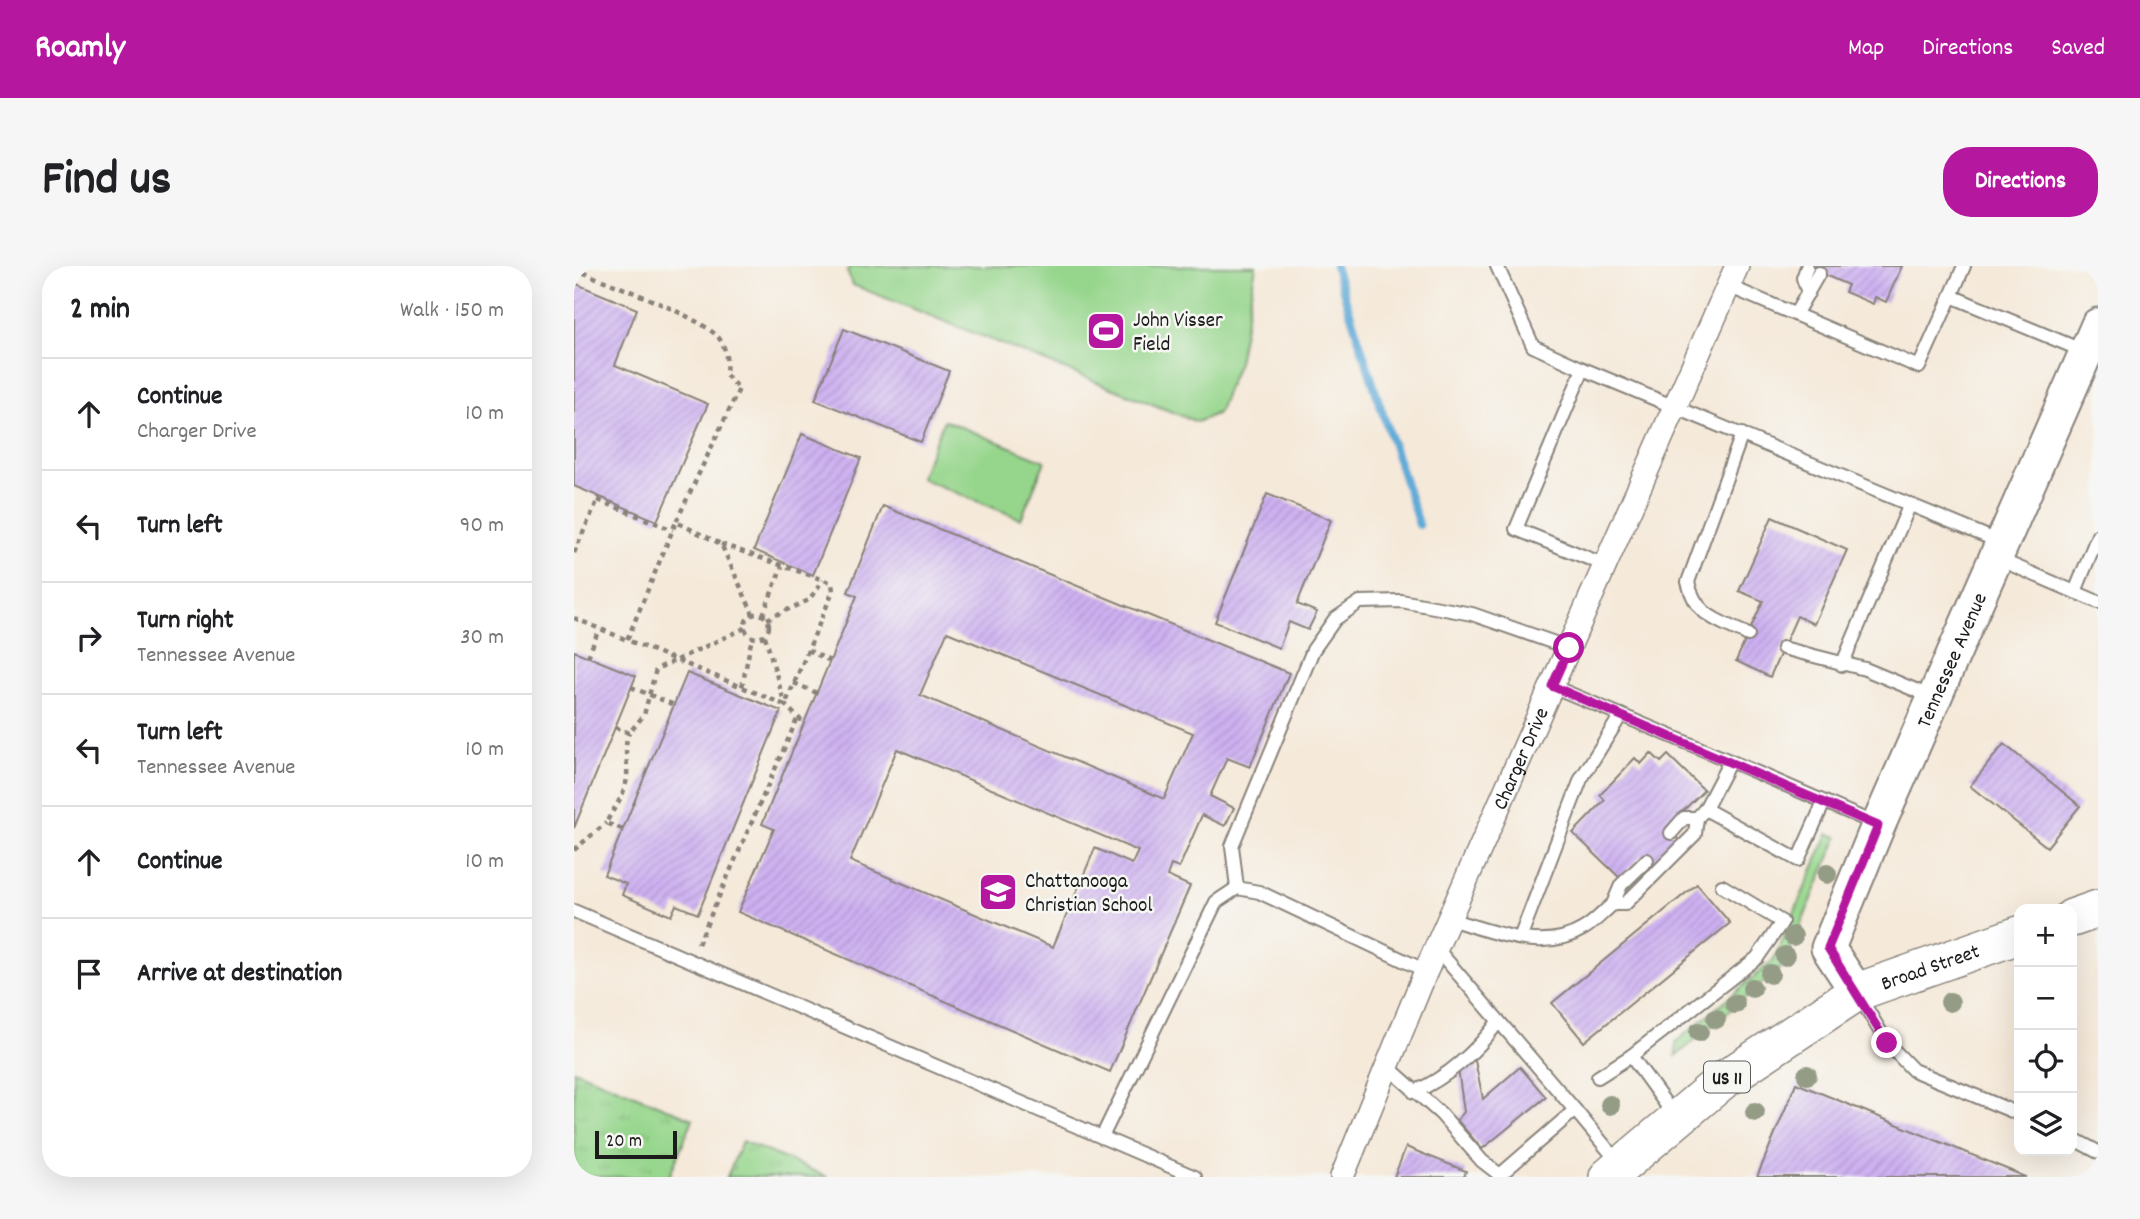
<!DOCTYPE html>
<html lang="en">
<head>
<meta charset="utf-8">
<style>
	:root { --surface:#fff; --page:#f6f6f6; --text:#202124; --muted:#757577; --line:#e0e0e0; --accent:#b5179e }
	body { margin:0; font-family:Dekko,sans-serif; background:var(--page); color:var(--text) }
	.controls { position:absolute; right:21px; bottom:21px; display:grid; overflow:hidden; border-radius:14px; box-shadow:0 7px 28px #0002 }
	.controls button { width:63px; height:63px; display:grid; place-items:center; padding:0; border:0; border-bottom:2px solid var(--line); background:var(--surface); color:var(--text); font:35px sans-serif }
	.scale { position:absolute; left:21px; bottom:18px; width:82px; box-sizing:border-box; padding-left:7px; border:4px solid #1c1c1c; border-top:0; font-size:19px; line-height:24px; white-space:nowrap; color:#1c1c1c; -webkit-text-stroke:5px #f6f6f2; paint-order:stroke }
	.stop { position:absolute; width:21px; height:21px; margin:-16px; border:5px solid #b5179e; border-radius:50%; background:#fff }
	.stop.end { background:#b5179e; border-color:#fff; box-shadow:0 2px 7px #0008 }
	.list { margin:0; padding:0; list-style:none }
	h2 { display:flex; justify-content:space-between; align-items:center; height:91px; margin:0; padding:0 28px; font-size:30px }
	h2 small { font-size:23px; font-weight:400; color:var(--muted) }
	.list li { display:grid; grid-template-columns:46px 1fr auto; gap:21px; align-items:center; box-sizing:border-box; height:112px; padding:0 28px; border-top:2px solid var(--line) }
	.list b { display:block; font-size:26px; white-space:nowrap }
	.list p { margin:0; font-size:23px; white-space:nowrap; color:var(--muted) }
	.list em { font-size:23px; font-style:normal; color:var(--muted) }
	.icon { flex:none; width:38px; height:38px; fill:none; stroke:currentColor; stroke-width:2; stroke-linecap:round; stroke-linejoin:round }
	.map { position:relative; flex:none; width:1524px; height:911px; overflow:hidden; border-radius:28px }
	header { display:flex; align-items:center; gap:42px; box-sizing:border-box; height:98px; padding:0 35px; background:var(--accent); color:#fff }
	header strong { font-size:33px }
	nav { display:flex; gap:38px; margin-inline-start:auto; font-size:24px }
	.intro { display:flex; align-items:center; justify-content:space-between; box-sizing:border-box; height:168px; padding:0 42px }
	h1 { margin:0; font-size:49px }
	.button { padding:18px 32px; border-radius:28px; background:var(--accent); color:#fff; font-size:24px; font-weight:700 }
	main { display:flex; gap:42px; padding:0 42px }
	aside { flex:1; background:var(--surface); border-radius:28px; box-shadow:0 7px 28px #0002 }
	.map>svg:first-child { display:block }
	.grass { fill:#96d68c; stroke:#597954; stroke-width:2 }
	.park { fill:url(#park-tufts); stroke:#597954; stroke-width:2 }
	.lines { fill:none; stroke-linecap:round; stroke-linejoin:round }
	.stream { stroke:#60abd8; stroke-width:8 }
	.building { fill:url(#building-hatch); fill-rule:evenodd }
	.service-casing { stroke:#88827a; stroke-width:16 }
	.minor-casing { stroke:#88827a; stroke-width:26 }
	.secondary-casing { stroke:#88827a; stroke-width:37 }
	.primary-casing { stroke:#88827a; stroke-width:40 }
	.path { stroke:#88827a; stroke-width:4.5; stroke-dasharray:5 5; stroke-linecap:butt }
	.service { stroke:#fff; stroke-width:12 }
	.minor { stroke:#fff; stroke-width:23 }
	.secondary { stroke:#fff; stroke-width:33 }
	.primary { stroke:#fff; stroke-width:37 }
	.tree { fill:#959c86 }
	.route { stroke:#b5179e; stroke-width:9 }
	.labels { text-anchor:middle; stroke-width:5; stroke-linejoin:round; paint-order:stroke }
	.shield { fill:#f6f6f2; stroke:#5d5d5c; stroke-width:2 }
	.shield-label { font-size:19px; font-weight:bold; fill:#1c1c1c }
	.poi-label { font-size:21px; fill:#1c1c1c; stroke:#f6f6f2; text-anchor:start }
	.street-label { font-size:21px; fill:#1c1c1c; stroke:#f6f6f2 }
</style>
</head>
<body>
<header>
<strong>Roamly</strong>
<nav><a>Map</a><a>Directions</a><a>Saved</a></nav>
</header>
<div class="intro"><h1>Find us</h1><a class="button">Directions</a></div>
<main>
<aside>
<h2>2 min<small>Walk · 150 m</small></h2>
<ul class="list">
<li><svg class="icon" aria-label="ahead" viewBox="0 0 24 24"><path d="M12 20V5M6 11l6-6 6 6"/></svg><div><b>Continue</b><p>Charger Drive</p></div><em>10 m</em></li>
<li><svg class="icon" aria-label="left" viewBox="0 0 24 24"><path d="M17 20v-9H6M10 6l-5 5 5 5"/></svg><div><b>Turn left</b></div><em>90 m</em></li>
<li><svg class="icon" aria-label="right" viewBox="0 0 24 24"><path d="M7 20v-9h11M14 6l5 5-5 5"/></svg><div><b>Turn right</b><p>Tennessee Avenue</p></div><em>30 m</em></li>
<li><svg class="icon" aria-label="left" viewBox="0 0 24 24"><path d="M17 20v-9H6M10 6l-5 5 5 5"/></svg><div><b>Turn left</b><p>Tennessee Avenue</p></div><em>10 m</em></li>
<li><svg class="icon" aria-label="ahead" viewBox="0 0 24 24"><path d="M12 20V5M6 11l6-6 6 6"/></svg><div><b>Continue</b></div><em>10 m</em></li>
<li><svg class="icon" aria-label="arrive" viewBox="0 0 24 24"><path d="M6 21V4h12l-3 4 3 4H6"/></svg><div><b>Arrive at destination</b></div></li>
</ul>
</aside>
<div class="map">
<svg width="1524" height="911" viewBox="0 0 1524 911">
	<defs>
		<pattern id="park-tufts" width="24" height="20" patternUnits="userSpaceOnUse" patternTransform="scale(1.75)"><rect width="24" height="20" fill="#96d68c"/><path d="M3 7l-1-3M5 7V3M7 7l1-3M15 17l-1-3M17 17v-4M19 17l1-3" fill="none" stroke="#81b778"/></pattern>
		<pattern id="building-hatch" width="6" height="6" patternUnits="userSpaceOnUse" patternTransform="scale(1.75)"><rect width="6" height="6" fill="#cdb0f1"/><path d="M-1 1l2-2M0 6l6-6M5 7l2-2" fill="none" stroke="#af97ce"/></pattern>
	</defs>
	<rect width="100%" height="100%" fill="#f6f6f2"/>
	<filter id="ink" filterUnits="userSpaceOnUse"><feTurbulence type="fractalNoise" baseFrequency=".0143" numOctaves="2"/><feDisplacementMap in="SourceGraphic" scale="14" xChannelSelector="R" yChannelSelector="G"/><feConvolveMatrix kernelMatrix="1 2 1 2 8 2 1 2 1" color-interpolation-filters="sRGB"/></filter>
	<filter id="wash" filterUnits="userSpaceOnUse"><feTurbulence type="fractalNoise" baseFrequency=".00686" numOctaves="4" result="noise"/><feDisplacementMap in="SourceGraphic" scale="28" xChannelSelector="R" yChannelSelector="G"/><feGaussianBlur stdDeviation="1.57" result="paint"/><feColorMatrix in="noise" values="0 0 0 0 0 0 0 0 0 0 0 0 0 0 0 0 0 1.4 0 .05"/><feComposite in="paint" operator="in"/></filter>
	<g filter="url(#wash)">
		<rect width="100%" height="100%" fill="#f5e9d9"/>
		<g class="grass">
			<polygon points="276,0 682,0 664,96 644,147 623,156 279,19 273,6"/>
			<polygon points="370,154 471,195 447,253 346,212"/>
			<polygon points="1254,568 1264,571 1210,699 1102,790 1102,776 1200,694"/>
		</g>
		<g class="park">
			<polygon points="0,804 119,853 95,911 0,911"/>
			<polygon points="168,875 254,911 153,911"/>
		</g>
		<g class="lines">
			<polyline class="stream" points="761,0 845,259"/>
		</g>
		<g id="blocks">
			<g class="building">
				<polygon points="1230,0 1328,0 1312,36 1301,31 1299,38 1271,26 1274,19"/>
				<polygon points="0,17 63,43 41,99 134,138 83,255 0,220"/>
				<polygon points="270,63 375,105 347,176 241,134"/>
				<polygon points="228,168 287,192 239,309 180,284"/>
				<polygon points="693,228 757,254 723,338 743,346 734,364 715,356 705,382 641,356"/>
				<path d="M309 240 715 407 676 501 653 492 636 530 660 542 651 560 628 549 605 602 597 599 593 610 616 620 536 806 164 646 200 563 188 558 283 330 274 326ZM373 366 619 467 590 533 346 429ZM323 483 564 585 558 598 521 582 479 681 276 595Z"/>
				<polygon points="1198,251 1273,284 1240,358 1223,350 1196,411 1162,395 1189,335 1165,325"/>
				<polygon points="0,385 62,410 0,562"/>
				<polygon points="113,407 207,445 124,648 102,639 97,650 48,629 52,618 30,609"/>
				<polygon points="1430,478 1506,540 1473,581 1396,520"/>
				<polygon points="1077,487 1087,496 1094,489 1130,524 1092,562 1106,575 1081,602 1068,589 1046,612 999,567 1031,534 1026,529 1061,492 1067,498"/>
				<polygon points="1123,618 1156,657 1010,776 978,737"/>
				<polygon points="900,790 909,833 946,801 972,831 908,883 883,854 890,846 884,803"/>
				<polygon points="1222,817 1452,911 1183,911"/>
				<polygon points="832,881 892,905 890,911 820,911"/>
			</g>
		</g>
	</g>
	<g filter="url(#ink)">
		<use href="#blocks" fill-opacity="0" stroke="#88827a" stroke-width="2"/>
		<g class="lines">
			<g class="service-casing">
				<g id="service">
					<polyline points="923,0 959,80 1009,103"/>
					<polyline points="1233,1 1229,12 1234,27"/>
					<polyline points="1154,20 1345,101 1377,30 1512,86"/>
					<polyline points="1377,30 1390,0"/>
					<polyline points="1222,47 1245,7"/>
					<path d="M1168 168 1114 316C1122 351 1144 354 1174 369"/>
					<polyline points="1422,292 1524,336"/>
					<polyline points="1031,299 942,263 1009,103 1426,276"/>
					<polyline points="1501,326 1524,269"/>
					<polyline points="1209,382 1291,403 1358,431"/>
					<polyline points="1268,399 1336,238"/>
					<polyline points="978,420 1156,495"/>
					<polyline points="1250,536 1224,594 1131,543 1156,495 1304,559"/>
					<polyline points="1097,567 1110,552 1123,552"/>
					<polyline points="663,622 658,580 739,384 761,353 786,336 827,335 898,348 995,382"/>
					<polyline points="1039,638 1047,619 1073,594"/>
					<polyline points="0,645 621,911"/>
					<path d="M875 653C918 665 968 688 1009 663 1020 657 1029 646 1039 638H1051L1121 568 1123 552 1131 543"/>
					<polyline points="946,672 1007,513 1047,449"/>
					<polyline points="1284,728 1313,777 1339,804 1445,848"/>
					<polyline points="1057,790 1183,692 1208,656 1148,620"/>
					<polyline points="813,800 867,848 908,895 926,909 1001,844 862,682"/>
					<polyline points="1024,811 1057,790 1102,852"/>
					<path d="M840 826C873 812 903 785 924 756"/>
					<polyline points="1001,844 1045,897"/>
					<polyline points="528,871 642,636 663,622 685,626 852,705"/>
					<polyline points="1498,872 1524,886"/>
				</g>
			</g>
			<g class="minor-casing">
				<g id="minor">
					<path id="s1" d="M768 911 852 705 1163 0"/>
				</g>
			</g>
			<g class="secondary-casing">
				<g id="secondary">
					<path id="s2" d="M1283 726 1254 682 1304 560 1524 59"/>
				</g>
			</g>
			<g class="primary-casing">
				<g id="primary">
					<polyline points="1498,652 1524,643"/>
					<path id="s3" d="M1034 911 1148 815 1283 726 1445 669"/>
				</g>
			</g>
			<g class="path">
				<path d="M0 3C32 16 119 47 142 69 153 79 153 95 152 109L165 123 102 256"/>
				<polyline points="24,234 99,264"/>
				<polyline points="147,278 258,317 259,325 211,439 168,421"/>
				<polyline points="0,287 25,231"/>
				<circle cx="183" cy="360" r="12"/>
				<polyline points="189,349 208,300"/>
				<polyline points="0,352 53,374"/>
				<polyline points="193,353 235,334 249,314"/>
				<polyline points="171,362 102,394 53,374 102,256 147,278 179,348"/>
				<polyline points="191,370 211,439 230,457"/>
				<polyline points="234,384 256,395"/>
				<polyline points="14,391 25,363"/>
				<polyline points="220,417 243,427"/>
				<polyline points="57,421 100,439"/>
				<polyline points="41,461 55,467 70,449 82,403 102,394 168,421 178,371"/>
				<path d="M48 563 32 557C39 543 49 532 52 517 56 500 48 483 55 467"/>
				<polyline points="0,584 32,557"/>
				<polyline points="124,678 224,451"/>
			</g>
			<use href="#service" class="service"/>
			<use href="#minor" class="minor"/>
			<use href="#secondary" class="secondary"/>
			<use href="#primary" class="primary"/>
		</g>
		<g class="tree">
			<circle cx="1253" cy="608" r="10"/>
			<circle cx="1219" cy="670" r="10"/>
			<circle cx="1211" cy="690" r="10"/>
			<circle cx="1196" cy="708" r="10"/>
			<circle cx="1178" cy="722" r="10"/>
			<circle cx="1376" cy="736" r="10"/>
			<circle cx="1161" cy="738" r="10"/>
			<circle cx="1142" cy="753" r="10"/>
			<circle cx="1125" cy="766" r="10"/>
			<circle cx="1233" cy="809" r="10"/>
			<circle cx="1036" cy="839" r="10"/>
			<circle cx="1181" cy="846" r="10"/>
		</g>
	</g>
	<g class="lines" filter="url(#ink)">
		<polyline class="route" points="995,382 978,420 1304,560 1254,682 1313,777"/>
	</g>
	<defs>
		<g id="stadium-square" transform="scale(2.0125)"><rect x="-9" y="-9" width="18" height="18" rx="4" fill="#b5179e" stroke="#f6f6f2"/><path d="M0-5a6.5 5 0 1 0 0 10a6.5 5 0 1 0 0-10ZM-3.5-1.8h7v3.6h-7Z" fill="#fff"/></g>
		<g id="school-square" transform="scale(2.0125)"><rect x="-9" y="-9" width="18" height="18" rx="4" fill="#b5179e" stroke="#f6f6f2"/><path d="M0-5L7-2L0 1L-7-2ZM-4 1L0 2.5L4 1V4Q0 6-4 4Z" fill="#fff"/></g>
	</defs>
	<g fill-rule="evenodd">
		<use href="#stadium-square" x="532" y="65"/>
		<use href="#school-square" x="424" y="626"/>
	</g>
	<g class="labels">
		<rect class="shield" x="1130" y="795.5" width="46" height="31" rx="5"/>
		<g class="shield-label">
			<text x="1153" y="818">US 11</text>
		</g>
		<g class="poi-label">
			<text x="559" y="60">John Visser<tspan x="559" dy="24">Field</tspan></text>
			<text x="451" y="621">Chattanooga<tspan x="451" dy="24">Christian School</tspan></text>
		</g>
		<g class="street-label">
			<text dy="7" stroke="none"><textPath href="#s2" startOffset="366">Tennessee Avenue</textPath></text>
			<text dy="7" stroke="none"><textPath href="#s1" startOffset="455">Charger Drive</textPath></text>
			<text dy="7" stroke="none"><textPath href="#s3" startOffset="388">Broad Street</textPath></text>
		</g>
	</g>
</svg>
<div class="controls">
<button>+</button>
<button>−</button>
<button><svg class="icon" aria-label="locate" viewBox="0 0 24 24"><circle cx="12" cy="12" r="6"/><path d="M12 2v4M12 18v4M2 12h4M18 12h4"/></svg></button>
<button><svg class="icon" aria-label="layers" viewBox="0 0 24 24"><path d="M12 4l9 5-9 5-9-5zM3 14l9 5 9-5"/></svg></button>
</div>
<div class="scale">20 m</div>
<div class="stop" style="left:995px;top:382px"></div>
<div class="stop end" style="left:1313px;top:777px"></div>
</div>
</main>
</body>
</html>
